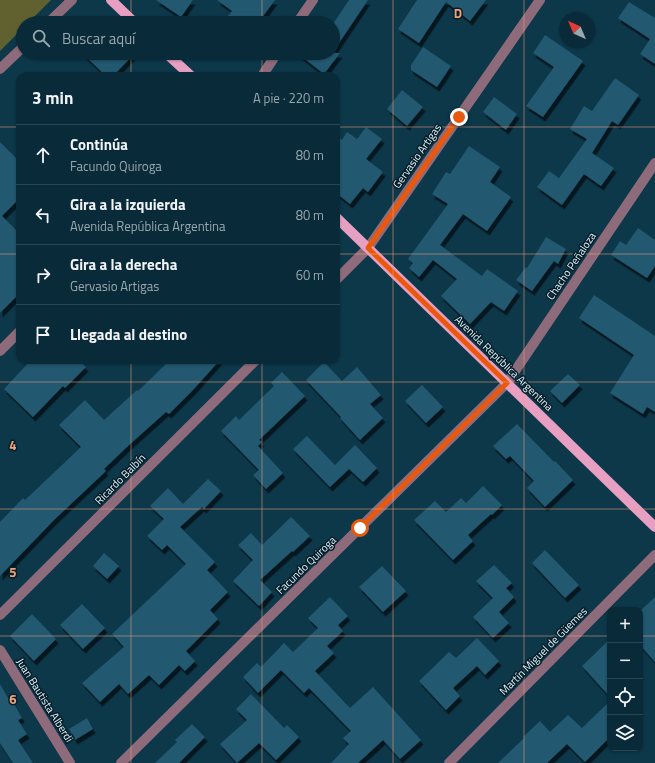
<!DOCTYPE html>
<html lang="es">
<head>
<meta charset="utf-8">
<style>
	:root { --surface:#092a38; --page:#173643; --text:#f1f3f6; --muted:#99a7ae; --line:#294653 }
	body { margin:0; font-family:"Titillium Web",sans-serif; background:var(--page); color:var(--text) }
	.controls { position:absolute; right:12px; bottom:12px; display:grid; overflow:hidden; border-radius:8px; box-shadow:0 1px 3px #0004 }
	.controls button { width:36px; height:36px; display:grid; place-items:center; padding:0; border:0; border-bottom:1px solid var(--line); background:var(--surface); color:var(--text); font:20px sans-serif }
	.compass { position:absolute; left:559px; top:12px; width:36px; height:36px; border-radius:50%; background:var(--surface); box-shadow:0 1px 3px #0004; rotate:316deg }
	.stop { position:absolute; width:12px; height:12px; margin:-9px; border:3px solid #ea580c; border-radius:50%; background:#fff }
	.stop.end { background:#ea580c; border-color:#fff; box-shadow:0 1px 4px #0008 }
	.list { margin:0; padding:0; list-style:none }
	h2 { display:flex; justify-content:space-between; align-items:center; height:52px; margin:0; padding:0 16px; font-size:17px }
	h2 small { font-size:13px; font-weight:400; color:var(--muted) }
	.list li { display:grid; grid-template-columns:26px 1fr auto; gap:12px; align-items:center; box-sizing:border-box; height:60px; padding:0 16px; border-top:1px solid var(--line) }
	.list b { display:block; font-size:15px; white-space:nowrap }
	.list p { margin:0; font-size:13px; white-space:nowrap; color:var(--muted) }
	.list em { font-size:13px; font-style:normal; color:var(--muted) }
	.icon { flex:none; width:22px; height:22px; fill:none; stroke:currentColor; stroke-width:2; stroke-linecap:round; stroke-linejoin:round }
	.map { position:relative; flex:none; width:655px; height:763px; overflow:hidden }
	.search { position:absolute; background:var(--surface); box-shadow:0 1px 3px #0004; left:16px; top:16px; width:324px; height:44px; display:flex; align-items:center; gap:10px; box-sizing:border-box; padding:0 14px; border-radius:22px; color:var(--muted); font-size:15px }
	.panel { position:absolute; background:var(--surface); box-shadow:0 1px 3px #0004; left:16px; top:72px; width:324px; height:292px; border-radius:12px }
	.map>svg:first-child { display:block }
	.green { fill:#61612f }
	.building { fill:#205870; filter:url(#shadow) }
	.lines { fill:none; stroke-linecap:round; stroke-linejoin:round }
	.minor { stroke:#8e6b7b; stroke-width:10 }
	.major { stroke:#e7a0c2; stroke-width:10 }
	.route { stroke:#ea580c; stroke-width:5 }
	.grid { fill:none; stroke:#f0a278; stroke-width:1; stroke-opacity:0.55 }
	.labels { text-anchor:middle; stroke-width:3; stroke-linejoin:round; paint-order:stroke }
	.street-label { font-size:11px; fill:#dcf3fe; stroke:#071e28 }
	.grid-label { font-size:13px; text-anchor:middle; font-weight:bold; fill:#f0a278; stroke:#071e28; stroke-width:3; stroke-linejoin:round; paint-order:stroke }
</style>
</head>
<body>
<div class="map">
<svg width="655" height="763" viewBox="0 0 655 763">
	<defs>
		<filter id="shadow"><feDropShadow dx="2.5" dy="4.5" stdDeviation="0" flood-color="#0009"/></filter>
	</defs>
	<rect width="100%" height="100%" fill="#0c384a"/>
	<polygon class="green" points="0,0 51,0 28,23 23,23 23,28 0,51"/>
	<g class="building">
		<polygon points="156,0 193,0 181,17"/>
		<polygon points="217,0 275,0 258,23 222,23 232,11"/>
		<polygon points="349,0 368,0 333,52 333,24"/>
		<polygon points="417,0 486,0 470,21 446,2 419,43 398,29"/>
		<polygon points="629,2 655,18 655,64 640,54 650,39 618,18"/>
		<polygon points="545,35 583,61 543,117 526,106 554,67 533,53"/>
		<polygon points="423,47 451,66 437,87 411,70 411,65"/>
		<polygon points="82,53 135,53 113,76 106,76"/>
		<polygon points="297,53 340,53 324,74"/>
		<polygon points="615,78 639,95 618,125 612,121 592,153 614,168 601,186 584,174 562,205 537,187 549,171 559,178 587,139 570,129 584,106 592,111"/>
		<polygon points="402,90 423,107 407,126 387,109"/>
		<polygon points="494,97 517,114 506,130 483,112"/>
		<polygon points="366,127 382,139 366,159 383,172 368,192 363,188 350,204 336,193 336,135 342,140 347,132 357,139"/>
		<polygon points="0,142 20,162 20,198 2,216 20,234 20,293 0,313"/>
		<polygon points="469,146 500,167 490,182 511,197 487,231 463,214 440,245 482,276 487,269 518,291 504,311 491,302 470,324 441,296 457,279 433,260 419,277 409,268 413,263 408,259 448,204 432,194 446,172 450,174"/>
		<polygon points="638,228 655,240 655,266 647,278 611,255 620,241 626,245"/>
		<polygon points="546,237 566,249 558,264 554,261 532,291 516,280 526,267 527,268"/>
		<polygon points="594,295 655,336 655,412 647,407 643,414 610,393 634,355 579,318"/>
		<polygon points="31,360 78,360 86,367 65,388 63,386 33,417 4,389"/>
		<polygon points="170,360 220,360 193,390 169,414 166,412 128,446 104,469 106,471 55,519 0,576 0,522 23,498 25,500 81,447 59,425 85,400 104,420 137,390 138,391"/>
		<polygon points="324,362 342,381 357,367 381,395 370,404 383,418 360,440 340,418 341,417 306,380"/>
		<polygon points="282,372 305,396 259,440 262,442 258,446 283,473 266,489 253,475 259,470 221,431 236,416 239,420 274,386 271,383"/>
		<polygon points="568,374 580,385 562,403 550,391"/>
		<polygon points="422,385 443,407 426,423 405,401"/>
		<polygon points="517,424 554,462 555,461 573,480 545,507 527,488 534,481 510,456 506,459 493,446"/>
		<polygon points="307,436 335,465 355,445 377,468 363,482 349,469 330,487 293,449"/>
		<polygon points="208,479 221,491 204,509 202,507 180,527 215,562 207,570 228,592 210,610 218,619 186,651 195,661 185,671 179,665 159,685 149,675 128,694 119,684 100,702 82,683 124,647 112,634 186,564 167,545 162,550 147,536 164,519 150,506 168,488 183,504"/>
		<polygon points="483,486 502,505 492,515 491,514 468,535 473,541 453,560 414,520 435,501 446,512 461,498 466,503"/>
		<polygon points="291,517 310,536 293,552 292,551 260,580 272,592 259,606 233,581 253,560 238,545 251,533 262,545"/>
		<polygon points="545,550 579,585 565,598 532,563"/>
		<polygon points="104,553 119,566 107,579 93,566"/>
		<polygon points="494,565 512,583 506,588 514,597 499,612 509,623 493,638 473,617 493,598 476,581"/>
		<polygon points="382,566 406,591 383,612 359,587"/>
		<polygon points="330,597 348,616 338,625 343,631 327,646 334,653 315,671 350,708 373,687 421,740 400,759 383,740 358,763 331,763 349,744 343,738 351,731 309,688 304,693 281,670 258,693 243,677 257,663 261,667 284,643 293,652 318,628 308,618"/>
		<polygon points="655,597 655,662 640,645 640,611"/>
		<polygon points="82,604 105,628 83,649 60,625"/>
		<polygon points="32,614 56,639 34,661 10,636"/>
		<polygon points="477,638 499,661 485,675 477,666 453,688 460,696 446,710 419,681 449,652 456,658"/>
		<polygon points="610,639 610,697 582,666"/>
		<polygon points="0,684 10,701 12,700 22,718 18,720 27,734 18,740 33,763 13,763 0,743"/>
		<polygon points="251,694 284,728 287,725 299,737 276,760 259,743 237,763 220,744 247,720 236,709"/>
		<polygon points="610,701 610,737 585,762 567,744 547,763 498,763 524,738 523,737 540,721 550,732 568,715 582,728"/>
		<polygon points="87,718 93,729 75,740 69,729"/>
		<polygon points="192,724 205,737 179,763 155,763 177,742 175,740"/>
	</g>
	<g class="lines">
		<g class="minor">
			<polyline points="48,23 72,0"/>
			<polyline points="297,23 313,0"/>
			<polyline points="0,69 23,47"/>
			<polyline points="262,76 277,53"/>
			<polyline points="336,280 368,248 540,0"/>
			<polyline points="0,351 20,331"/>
			<polyline points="0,615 256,360"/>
			<polyline points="0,650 70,763"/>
			<polyline points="121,763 507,383 655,163"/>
			<polyline points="449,763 655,555"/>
		</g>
		<g class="major">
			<polyline points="111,0 135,23"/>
			<polyline points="166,53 191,76"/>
			<polyline points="336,217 655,527"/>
		</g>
	</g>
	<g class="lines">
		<polyline class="route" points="360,528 507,383 368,248 459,117"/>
	</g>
	<path class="grid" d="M131 0V23M262 0V23M393 0V763M524 0V763M131 53V76M262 53V76M0 127H20M336 127H655M0 254H20M336 254H655M131 360V763M262 360V763M0 382H655M0 509H655M0 636H610M640 636H655"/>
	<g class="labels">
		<g class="street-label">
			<text transform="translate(417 156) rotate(-55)" y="4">Gervasio Artigas</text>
			<text transform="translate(571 266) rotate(-56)" y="4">Chacho Peñaloza</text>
			<text transform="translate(504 363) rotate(44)" y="4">Avenida República Argentina</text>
			<text transform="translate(120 479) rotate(-45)" y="4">Ricardo Balbín</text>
			<text transform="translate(306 565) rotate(-44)" y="4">Facundo Quiroga</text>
			<text transform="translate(543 651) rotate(-45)" y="4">Martín Miguel de Güemes</text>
			<text transform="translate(45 700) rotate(58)" y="4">Juan Bautista Alberdi</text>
		</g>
	</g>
	<g class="grid-label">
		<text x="458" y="18">D</text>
		<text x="13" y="450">4</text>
		<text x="13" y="577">5</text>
		<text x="13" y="704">6</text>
	</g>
</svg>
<div class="controls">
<button>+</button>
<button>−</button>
<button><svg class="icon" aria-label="locate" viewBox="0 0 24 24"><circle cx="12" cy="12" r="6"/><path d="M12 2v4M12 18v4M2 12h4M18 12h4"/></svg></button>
<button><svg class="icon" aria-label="layers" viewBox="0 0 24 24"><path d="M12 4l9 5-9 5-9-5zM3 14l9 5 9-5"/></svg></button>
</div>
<svg class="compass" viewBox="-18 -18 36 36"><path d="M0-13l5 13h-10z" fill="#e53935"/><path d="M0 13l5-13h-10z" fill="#99a7ae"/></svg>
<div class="stop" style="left:360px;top:528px"></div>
<div class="stop end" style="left:459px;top:117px"></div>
<div class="search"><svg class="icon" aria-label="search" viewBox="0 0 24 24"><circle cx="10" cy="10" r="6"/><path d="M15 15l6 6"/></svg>Buscar aquí</div>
<section class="panel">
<h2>3 min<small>A pie · 220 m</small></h2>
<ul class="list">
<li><svg class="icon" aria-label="ahead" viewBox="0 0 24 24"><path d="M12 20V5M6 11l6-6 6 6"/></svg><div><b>Continúa</b><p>Facundo Quiroga</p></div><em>80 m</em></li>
<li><svg class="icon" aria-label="left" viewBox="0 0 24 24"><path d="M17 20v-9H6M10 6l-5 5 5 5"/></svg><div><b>Gira a la izquierda</b><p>Avenida República Argentina</p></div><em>80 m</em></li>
<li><svg class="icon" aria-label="right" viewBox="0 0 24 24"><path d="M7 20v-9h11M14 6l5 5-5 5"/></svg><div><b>Gira a la derecha</b><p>Gervasio Artigas</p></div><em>60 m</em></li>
<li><svg class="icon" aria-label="arrive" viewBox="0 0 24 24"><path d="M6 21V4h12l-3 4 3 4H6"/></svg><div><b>Llegada al destino</b></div></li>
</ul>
</section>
</div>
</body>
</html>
